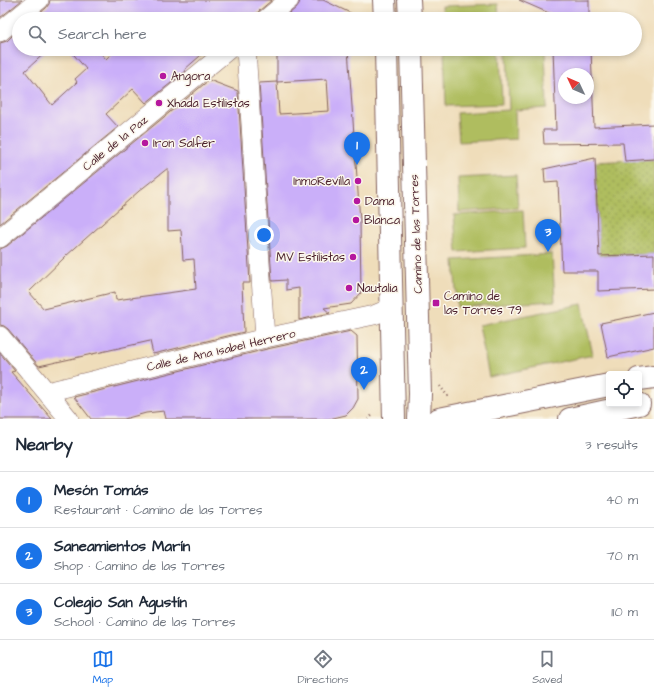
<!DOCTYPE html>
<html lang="en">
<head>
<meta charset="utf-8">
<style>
	:root { --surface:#fff; --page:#f6f6f7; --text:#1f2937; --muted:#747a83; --line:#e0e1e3; --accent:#1a73e8 }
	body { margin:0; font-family:"Architects Daughter",sans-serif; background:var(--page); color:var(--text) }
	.controls { position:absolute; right:12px; bottom:12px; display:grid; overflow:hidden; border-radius:4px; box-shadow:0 2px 6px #0003 }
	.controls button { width:36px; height:36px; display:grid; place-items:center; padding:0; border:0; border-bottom:1px solid var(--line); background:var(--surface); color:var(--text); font:20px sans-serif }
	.compass { position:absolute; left:558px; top:68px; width:36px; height:36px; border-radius:50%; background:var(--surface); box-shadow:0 2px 6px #0003; rotate:314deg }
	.you { position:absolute; left:264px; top:235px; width:14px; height:14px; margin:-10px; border:3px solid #fff; border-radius:50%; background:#1a73e8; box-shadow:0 0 0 6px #1a73e833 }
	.badge { display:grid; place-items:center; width:26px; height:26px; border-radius:50%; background:var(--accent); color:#fff; font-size:13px; font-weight:700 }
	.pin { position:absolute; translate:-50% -33px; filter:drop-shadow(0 1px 2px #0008) }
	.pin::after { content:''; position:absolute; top:21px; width:14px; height:12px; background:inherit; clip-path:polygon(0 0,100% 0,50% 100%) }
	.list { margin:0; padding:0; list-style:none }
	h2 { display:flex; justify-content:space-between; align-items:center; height:52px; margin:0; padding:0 16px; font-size:17px }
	h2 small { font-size:13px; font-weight:400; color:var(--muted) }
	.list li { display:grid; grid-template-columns:26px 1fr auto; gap:12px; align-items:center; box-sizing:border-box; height:56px; padding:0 16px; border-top:1px solid var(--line) }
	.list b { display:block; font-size:15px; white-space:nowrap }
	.list p { margin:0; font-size:13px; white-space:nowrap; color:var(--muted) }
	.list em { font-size:13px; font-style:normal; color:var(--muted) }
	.icon { flex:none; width:22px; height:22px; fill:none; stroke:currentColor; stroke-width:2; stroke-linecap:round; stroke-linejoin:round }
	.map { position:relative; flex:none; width:654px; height:419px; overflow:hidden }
	.search { position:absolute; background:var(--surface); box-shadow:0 2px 6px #0003; left:12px; right:12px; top:12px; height:44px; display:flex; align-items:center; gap:10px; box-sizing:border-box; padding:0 14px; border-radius:22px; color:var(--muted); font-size:15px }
	.sheet { height:220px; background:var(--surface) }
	nav { display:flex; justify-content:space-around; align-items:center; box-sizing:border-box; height:56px; border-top:1px solid var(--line); background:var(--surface); font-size:11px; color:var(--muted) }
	nav a { display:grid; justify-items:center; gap:2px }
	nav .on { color:var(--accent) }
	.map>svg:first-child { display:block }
	.park { fill:url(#park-dots); stroke:#7c6e45 }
	.pitch { fill:#afbd5f; stroke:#7c6e45 }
	.building { fill:#caaff9; fill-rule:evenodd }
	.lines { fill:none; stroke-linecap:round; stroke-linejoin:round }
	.minor-casing { stroke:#84625d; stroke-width:20 }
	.secondary-casing { stroke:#84625d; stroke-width:24 }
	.primary-casing { stroke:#84625d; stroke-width:24 }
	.path { stroke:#84625d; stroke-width:2.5; stroke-dasharray:1 3; stroke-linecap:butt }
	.minor { stroke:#fff; stroke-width:19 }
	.secondary { stroke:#fff; stroke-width:22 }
	.primary { stroke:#fff; stroke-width:22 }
	.poi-dot { fill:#b5179e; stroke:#fbf7ec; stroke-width:1.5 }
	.labels { text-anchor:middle; stroke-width:3; stroke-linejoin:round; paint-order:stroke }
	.poi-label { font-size:12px; fill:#4a1f2b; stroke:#fbf7ec; text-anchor:start }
	.street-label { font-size:12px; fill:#4a1f2b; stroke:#fbf7ec }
</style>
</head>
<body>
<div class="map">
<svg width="654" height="419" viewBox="0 0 654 419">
	<defs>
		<pattern id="park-dots" width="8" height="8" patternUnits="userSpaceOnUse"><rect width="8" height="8" fill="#afbd5f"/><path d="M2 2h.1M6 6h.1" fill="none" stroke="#90994f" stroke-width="1.8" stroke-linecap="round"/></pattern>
	</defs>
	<rect width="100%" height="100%" fill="#fbf7ec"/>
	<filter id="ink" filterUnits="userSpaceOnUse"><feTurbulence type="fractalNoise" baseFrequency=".025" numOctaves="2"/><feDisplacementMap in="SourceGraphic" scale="8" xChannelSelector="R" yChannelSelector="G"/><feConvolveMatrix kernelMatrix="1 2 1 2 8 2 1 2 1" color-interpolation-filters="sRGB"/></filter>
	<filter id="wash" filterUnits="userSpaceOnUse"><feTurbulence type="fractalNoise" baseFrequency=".012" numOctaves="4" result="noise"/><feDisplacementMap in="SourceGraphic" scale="16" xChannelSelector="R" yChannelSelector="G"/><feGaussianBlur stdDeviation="0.9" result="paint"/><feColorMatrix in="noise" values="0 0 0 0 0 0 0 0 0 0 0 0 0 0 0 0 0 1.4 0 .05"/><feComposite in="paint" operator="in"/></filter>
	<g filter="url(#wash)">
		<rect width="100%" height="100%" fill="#efddba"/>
		<polygon class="park" points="654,159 654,254 599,256 595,162"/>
		<g class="pitch">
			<polygon points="498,4 499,19 443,19 442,6"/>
			<polygon points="444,49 500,49 502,104 446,106"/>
			<polygon points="507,49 545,49 547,108 515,110 516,139 459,142 457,113 509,110"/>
			<polygon points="516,175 518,208 459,212 458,178"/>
			<polygon points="523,210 525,248 457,252 454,215"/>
			<polygon points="552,254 555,301 457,307 454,260"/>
			<polygon points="582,304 593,355 489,377 479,325"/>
		</g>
		<g id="blocks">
			<g class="building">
				<polygon points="0,0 22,0 0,18"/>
				<polygon points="50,0 272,0 259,11 256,15 255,19 33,19 46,8 49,4"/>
				<polygon points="300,0 323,0 363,19 283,19 296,8 299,4"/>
				<polygon points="519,0 589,0 589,19 551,19 551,14"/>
				<polygon points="14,34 19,40 19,49 49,49 25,71 52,105 77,82 75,79 86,69 69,49 97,49 106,59 116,49 208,49 184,70 186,71 146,103 133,89 106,114 118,127 0,224 0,43 7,41"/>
				<path d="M277 49H348L360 221 361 293 351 304 324 308 330 313 299 320V288L286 290V280L272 281 259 83 277 82ZM327 79 329 111 279 114 277 82Z"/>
				<path d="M553 49H591L594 127 654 124V159L625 161 623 143 544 144 543 130H556ZM564 74H588V98H564Z"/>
				<path d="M209 80 238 91 250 283H242L244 332 153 354 150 341 39 366 8 329 4 326 0 325V249L7 246ZM168 168V231L181 230 183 260 194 259 196 289 116 300 115 292 44 309 29 292 66 256 139 191Z"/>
				<polygon points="595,158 599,256 654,254 654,289 598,291 598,271 562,271 558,182 545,183 544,169"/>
				<polygon points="654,312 654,347 608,357 601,323"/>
				<polygon points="351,331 357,336 358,399 353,408 346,415 329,419 166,419 164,411 146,413 124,419 91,419 74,397 267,349"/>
				<polygon points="0,353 15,371 11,372 52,419 0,419"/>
			</g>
		</g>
	</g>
	<g filter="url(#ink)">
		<use href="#blocks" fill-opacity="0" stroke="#84625d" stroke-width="1"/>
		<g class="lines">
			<g class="minor-casing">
				<g id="minor">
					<polyline points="266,19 289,0"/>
					<polyline points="0,32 39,0"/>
					<polyline points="246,49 265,338"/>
					<polyline points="0,238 229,49"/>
					<polyline points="0,336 69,419"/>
					<polyline points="47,392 265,338 374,315 386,310 392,303"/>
				</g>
			</g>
			<g class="secondary-casing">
				<g id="secondary">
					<polyline points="639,379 654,377"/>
					<polyline points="439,419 609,385"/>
					<polyline points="570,419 639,404"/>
				</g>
			</g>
			<g class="primary-casing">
				<g id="primary">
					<polyline points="384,0 385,19"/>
					<polyline points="409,0 410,19"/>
					<polyline points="386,49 394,419"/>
					<polyline points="411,49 420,394 419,419"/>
				</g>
			</g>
			<g class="path">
				<polyline points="440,386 449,398"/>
				<polyline points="368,419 374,414"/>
			</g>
			<use href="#minor" class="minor"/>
			<use href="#secondary" class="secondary"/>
			<use href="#primary" class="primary"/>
		</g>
	</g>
	<g class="poi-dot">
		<circle cx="163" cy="76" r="4"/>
		<circle cx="159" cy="103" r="4"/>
		<circle cx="145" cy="143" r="4"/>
		<circle cx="358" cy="181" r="4"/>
		<circle cx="357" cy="201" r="4"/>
		<circle cx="356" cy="220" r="4"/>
		<circle cx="353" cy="257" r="4"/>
		<circle cx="349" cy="288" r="4"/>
		<rect x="432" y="299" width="8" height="8" rx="2"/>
	</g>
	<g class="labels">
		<g class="poi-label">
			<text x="171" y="80">Angora</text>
			<text x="167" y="107">Xhada Estilistas</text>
			<text x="153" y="147">Iron Salfer</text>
			<text x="350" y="185" text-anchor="end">InmoRevilla</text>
			<text x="365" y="205">Dama</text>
			<text x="364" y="224">Blanca</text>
			<text x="345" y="261" text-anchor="end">MV Estilistas</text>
			<text x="357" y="292">Nautalia</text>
			<text x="444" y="300">Camino de<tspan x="444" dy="14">las Torres 79</tspan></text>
		</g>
		<g class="street-label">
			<text transform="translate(115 143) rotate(-39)" y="4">Calle de la Paz</text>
			<text transform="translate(416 234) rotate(-92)" y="4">Camino de las Torres</text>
			<text transform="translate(221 350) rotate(-13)" y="4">Calle de Ana Isabel Herrero</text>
		</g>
	</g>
</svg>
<div class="controls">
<button><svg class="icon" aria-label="locate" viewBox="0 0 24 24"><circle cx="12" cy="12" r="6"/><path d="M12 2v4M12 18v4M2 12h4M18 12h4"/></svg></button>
</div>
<svg class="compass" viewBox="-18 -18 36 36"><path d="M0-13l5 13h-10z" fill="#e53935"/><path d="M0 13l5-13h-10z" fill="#747a83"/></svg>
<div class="you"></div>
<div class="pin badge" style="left:357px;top:165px">1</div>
<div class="pin badge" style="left:364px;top:390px">2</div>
<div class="pin badge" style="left:548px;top:252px">3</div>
<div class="search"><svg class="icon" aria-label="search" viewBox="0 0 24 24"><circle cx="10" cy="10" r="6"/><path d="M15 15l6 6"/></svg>Search here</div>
</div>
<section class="sheet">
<h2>Nearby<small>3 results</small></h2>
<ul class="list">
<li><span class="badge">1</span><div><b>Mesón Tomás</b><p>Restaurant · Camino de las Torres</p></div><em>40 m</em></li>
<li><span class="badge">2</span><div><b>Saneamientos Marín</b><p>Shop · Camino de las Torres</p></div><em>70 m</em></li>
<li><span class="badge">3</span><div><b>Colegio San Agustín</b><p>School · Camino de las Torres</p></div><em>110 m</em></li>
</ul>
</section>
<nav>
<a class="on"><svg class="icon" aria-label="map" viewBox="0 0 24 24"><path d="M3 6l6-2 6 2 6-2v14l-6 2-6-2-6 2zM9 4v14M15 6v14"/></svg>Map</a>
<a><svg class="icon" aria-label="directions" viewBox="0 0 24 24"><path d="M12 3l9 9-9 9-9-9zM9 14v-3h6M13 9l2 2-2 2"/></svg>Directions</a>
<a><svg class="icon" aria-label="saved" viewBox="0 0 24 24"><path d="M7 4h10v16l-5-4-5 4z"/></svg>Saved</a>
</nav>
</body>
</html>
